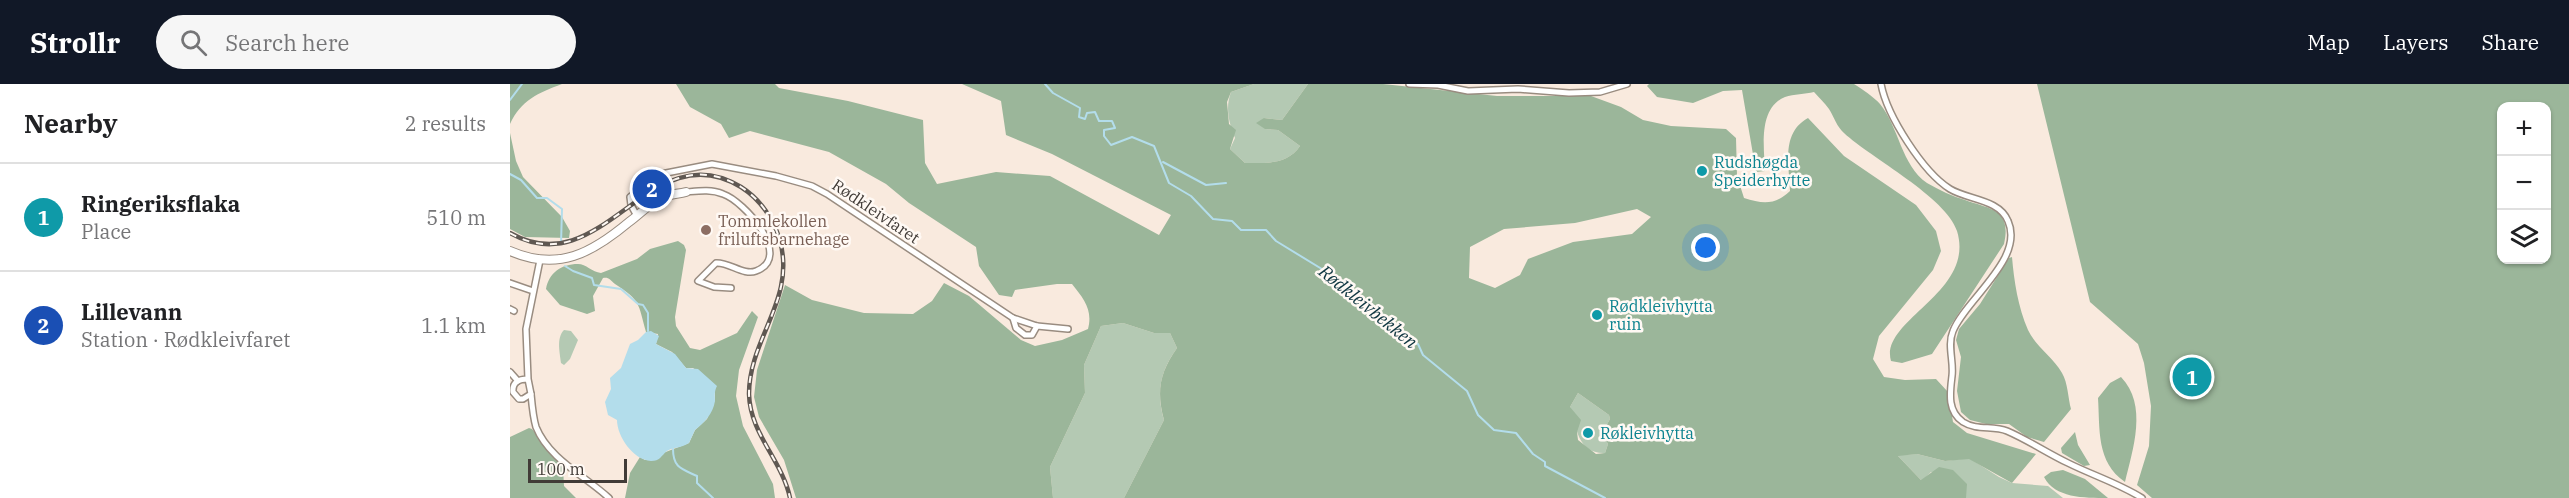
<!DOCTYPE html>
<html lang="en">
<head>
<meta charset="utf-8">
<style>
	:root { --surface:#fff; --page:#f6f6f6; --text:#202124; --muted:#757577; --line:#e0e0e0; --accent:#111827 }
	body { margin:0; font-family:"IBM Plex Serif",serif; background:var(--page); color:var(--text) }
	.controls { position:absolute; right:18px; top:18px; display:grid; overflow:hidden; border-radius:12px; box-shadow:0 2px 4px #0004 }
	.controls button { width:54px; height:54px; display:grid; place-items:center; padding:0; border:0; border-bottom:2px solid var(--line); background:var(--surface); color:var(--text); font:30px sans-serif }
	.scale { position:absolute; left:18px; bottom:15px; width:99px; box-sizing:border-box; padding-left:6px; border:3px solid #413b37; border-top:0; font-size:16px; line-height:21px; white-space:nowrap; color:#413b37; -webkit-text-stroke:4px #fff9f4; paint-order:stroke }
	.you { position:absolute; left:1196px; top:164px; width:21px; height:21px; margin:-15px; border:4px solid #fff; border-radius:50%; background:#1a73e8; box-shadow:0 0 0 9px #1a73e833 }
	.badge { display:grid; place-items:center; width:39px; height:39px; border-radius:50%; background:var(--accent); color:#fff; font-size:20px; font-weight:700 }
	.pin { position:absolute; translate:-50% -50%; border:3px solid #fff; box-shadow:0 2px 6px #0006 }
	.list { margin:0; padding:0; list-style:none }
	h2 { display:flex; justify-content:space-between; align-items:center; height:78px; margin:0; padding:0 24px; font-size:26px }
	h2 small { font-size:20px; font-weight:400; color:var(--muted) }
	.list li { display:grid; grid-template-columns:39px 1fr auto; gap:18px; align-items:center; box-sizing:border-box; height:108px; padding:0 24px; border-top:2px solid var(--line) }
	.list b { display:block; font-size:22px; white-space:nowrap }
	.list p { margin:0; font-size:20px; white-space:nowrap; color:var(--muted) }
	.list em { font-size:20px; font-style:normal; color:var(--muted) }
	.icon { flex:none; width:33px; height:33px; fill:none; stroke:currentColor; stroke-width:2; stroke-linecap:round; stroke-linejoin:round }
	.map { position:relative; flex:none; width:2059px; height:414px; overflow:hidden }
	header { display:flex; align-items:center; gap:36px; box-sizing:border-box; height:84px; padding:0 30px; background:var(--accent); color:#fff }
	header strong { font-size:28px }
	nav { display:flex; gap:33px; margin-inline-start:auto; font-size:21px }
	.search { width:420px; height:54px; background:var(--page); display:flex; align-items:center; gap:15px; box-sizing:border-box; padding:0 21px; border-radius:33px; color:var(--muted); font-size:22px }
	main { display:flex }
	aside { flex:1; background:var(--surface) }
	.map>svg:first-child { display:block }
	.green { fill:#b4c9b3 }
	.forest { fill:#9bb69a; fill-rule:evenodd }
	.water { fill:#b3ddeb }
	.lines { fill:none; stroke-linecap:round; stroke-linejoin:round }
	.stream { stroke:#b3ddeb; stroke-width:2 }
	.street-casing { stroke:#998c80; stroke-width:8 }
	.secondary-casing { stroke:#998c80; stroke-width:10 }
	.street { stroke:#fff; stroke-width:5 }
	.secondary { stroke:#fff; stroke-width:8 }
	.rail-casing { stroke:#5f5852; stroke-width:4.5 }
	.rail { stroke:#fff9f4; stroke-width:2; stroke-dasharray:7; stroke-linecap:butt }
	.culture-dot { fill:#0f9aa8; stroke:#fff9f4; stroke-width:2 }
	.education-dot { fill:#8d6e63; stroke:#fff9f4; stroke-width:2 }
	.labels { text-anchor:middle; stroke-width:5; stroke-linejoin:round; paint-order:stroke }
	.culture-label { font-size:16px; fill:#0d838f; stroke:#fff9f4; text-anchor:start }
	.street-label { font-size:16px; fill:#413b37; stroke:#fff9f4 }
	.education-label { font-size:16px; fill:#785e54; stroke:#fff9f4; text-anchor:start }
	.water-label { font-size:18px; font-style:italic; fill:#0f3641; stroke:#fff9f4 }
</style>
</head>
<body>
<header>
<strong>Strollr</strong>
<div class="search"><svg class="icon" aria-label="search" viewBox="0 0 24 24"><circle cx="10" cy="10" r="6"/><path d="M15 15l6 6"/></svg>Search here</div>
<nav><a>Map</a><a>Layers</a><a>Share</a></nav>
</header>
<main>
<aside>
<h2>Nearby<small>2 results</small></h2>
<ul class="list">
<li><span class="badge" style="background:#0f9aa8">1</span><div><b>Ringeriksflaka</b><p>Place</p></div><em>510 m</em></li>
<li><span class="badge" style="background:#1a4fb4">2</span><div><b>Lillevann</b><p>Station · Rødkleivfaret</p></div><em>1.1 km</em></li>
</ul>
</aside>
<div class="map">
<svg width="2059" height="414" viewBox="0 0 2059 414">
	<rect width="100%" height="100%" fill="#f9eade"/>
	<g class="green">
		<path d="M744 0H798L772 36 754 34 755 45 768 46 790 62C777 81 756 79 735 79L720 65 725 54C719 39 715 24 721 8Z"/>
		<path d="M613 239 644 249H660L667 264C650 288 646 307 654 336L614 414H543L540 383 575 309 574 281 591 242Z"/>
		<path d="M54 246 61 247 68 256 60 275 54 281 51 279C50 269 46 254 54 246Z"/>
		<path d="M1068 309 1099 331 1100 335 1092 349 1098 360 1095 369C1068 370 1066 343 1060 323Z"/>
		<polygon points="1407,370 1435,377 1459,374 1489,393 1502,399 1538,402 1553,414 1456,414 1456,400 1421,388 1412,397 1387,371"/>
	</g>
	<g class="forest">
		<path d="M0 0H52C28 9 11 16 0 40Z"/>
		<path d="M166 0H265L269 4 338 17 413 36 415 79 427 100 486 88 540 92 649 151 661 131 542 70 496 51 491 17 452 0H744L721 8 717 18 719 40 726 46 720 65 735 79C756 79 777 81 790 62L768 46 755 45 746 39 754 34 772 36 798 0H873L987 12H1081L1111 23 1133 36 1161 42 1216 45 1226 54 1227 92 1234 114C1253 120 1265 121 1280 107 1279 80 1271 49 1298 34L1334 72 1406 121 1426 147 1431 167 1423 186 1369 252 1363 275 1374 293 1395 296 1426 295 1438 308 1443 338 1457 349 1526 370 1502 399 1459 375 1435 377 1407 370 1388 372 1411 396 1429 383 1443 386 1457 400 1456 414H614L654 336C646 307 650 288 667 264L660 249H644L613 239 591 242 574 281 575 309 540 383 543 414H286L274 376 249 333 244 313 247 286 275 201 302 216 354 229 403 230 422 217 434 199 459 212 511 256 525 262 552 256 578 245C583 226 574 215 562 200H547L505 206 502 213 489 211 469 182 466 163 399 119 376 100 319 68 240 47 219 54 211 40 180 23ZM1127 125 1141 133 1122 150 1063 158 1018 175 1010 191 985 204 959 194 960 163 994 145 1065 139ZM1068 309 1099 331 1100 335 1092 349 1098 360 1095 369 1086 370 1068 356 1067 348 1071 336 1060 323Z"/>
		<path d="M1139 0H1344C1352 5 1364 13 1370 20 1389 43 1391 81 1417 99 1429 106 1442 112 1455 116 1480 125 1502 125 1494 160L1422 270 1392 279 1381 277C1369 236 1466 209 1447 147 1436 113 1361 74 1334 49 1327 43 1324 33 1319 25 1315 19 1309 14 1304 8 1295 10 1284 10 1275 13 1248 24 1254 63 1255 87L1246 88 1232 6 1213 7 1183 19 1147 13 1137 2Z"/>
		<path d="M1527 0H2059V414H1642L1627 401 1639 362 1641 322 1634 279 1628 260 1580 218ZM1992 22H2036V176H1992Z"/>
		<polygon points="0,49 6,77 13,93 52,133 60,147 59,154 15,153 0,145"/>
		<path d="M168 157 174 161 176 166 165 233 166 242 180 264 190 266 227 249 242 227 248 233 229 286 226 312 233 342 263 400 265 414H115L120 389 130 373 135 376 179 359 185 346 197 335 205 316V306L199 296 183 284H176L162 268 146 260 148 250 136 248C128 219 131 217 105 200 100 196 99 193 93 194L83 212 85 227 77 230 50 221 36 205C39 189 51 180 68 180 76 180 82 188 91 189L127 175 140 165Z"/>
		<path d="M1502 173C1504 197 1508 223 1518 246 1526 263 1543 273 1552 289 1558 299 1558 314 1561 325L1534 358 1517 353 1499 340H1476L1460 336 1451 328 1447 307 1451 273 1446 256 1449 245 1470 220 1499 174Z"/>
		<path d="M1611 293C1638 321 1623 365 1615 398 1586 378 1590 345 1588 314L1600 299Z"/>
		<polygon points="19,344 22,345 53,383 54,402 66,414 0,414 0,353"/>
		<polygon points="1565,348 1568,361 1580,381 1574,382 1552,369 1551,364"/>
		<path d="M1553 386 1575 395 1598 414C1573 414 1545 414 1534 393L1541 388Z"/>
	</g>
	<path class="water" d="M141 247 149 252 146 260 165 270 176 284 188 285 207 302C204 308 205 311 205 317 203 330 194 339 185 346L179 359C172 364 163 363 157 367 151 372 150 377 141 377 123 376 107 352 107 336L98 331 95 318 101 305 100 294 111 284 120 260 128 256 136 248Z"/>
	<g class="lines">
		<g class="stream">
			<polyline points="535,0 543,9 570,24 569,33 575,35 577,29 585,28 589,37 602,37 605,44 594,46 594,52 601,61 622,53 644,62 659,99 681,112 703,135 722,137 731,146 756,146 766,157 820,190 870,237 881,239 898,259 908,260 913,271 957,307 968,331 984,346 1006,349 1023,370 1035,378 1035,382 1095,414"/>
			<polyline points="0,16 12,0"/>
			<polyline points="653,78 696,101 716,99"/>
			<polyline points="0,90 11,96 27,114 37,114 52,125 51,160"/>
			<polyline points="55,182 63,187 82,194 84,201 111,205 128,220 133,221 138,229 138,247"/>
			<path d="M163 365C163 384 172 385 187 392V399L203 414"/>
		</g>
		<g class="street-casing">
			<g id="street">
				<polyline points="899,0 928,1 958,7 1008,5 1059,9 1090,8 1117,0"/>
				<path d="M1371 0C1377 32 1413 88 1440 105 1458 116 1489 115 1498 137 1515 175 1455 216 1443 247 1437 261 1444 278 1442 292 1440 309 1437 327 1453 338 1467 347 1483 341 1497 347 1518 356 1537 369 1558 379 1582 391 1608 399 1632 414"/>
				<path d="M176 108C188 107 201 105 213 110 234 117 284 173 246 187 234 192 219 178 206 179L188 197 204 203 221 204"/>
				<polyline points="127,132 121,121 120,113 146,91 202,80 266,92 302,102 317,110 503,234 527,242 558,245"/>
				<polyline points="0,199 23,207"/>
				<polyline points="0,225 4,227"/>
				<polyline points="503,234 506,244 515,251 522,251 527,242"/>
				<polyline points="0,288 8,297"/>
				<path d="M18 295C9 295 2 298 3 308L9 315H13L21 310 18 295 16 245 30 176"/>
				<path d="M21 310C22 321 23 333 26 343 39 375 75 392 99 414"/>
			</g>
		</g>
		<g class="secondary-casing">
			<path id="secondary" d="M0 167C48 188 82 169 119 138 130 130 141 118 153 113 160 110 169 110 176 108"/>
		</g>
		<use href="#street" class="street"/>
		<use href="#secondary" class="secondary"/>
		<g class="rail-casing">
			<path id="rail" d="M0 149C93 202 139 47 231 103 250 115 264 135 270 157 286 216 239 254 239 310 240 350 272 376 280 414"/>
		</g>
		<use href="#rail" class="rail"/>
	</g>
	<g class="culture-dot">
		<circle cx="1192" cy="87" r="6"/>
		<circle cx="1087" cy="231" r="6"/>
		<circle cx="1078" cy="349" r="6"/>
	</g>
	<circle class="education-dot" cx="196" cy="146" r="6"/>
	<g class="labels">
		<g class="culture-label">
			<text x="1204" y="84">Rudshøgda<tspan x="1204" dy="18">Speiderhytte</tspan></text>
			<text x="1099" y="228">Rødkleivhytta<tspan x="1099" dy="18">ruin</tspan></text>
			<text x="1090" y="355">Røkleivhytta</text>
		</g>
		<g class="street-label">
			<text transform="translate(366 127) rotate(34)" y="6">Rødkleivfaret</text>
		</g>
		<g class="education-label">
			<text x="208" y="143">Tommlekollen<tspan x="208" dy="18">friluftsbarnehage</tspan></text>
		</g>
		<g class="water-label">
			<text transform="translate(858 223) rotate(39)" y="6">Rødkleivbekken</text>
		</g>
	</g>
</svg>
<div class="controls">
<button>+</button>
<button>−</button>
<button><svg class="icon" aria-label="layers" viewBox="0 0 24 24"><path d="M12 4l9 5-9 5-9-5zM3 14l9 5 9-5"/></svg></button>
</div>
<div class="scale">100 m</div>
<div class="you"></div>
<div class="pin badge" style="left:1682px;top:293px;background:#0f9aa8">1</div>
<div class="pin badge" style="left:142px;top:105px;background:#1a4fb4">2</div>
</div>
</main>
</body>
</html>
